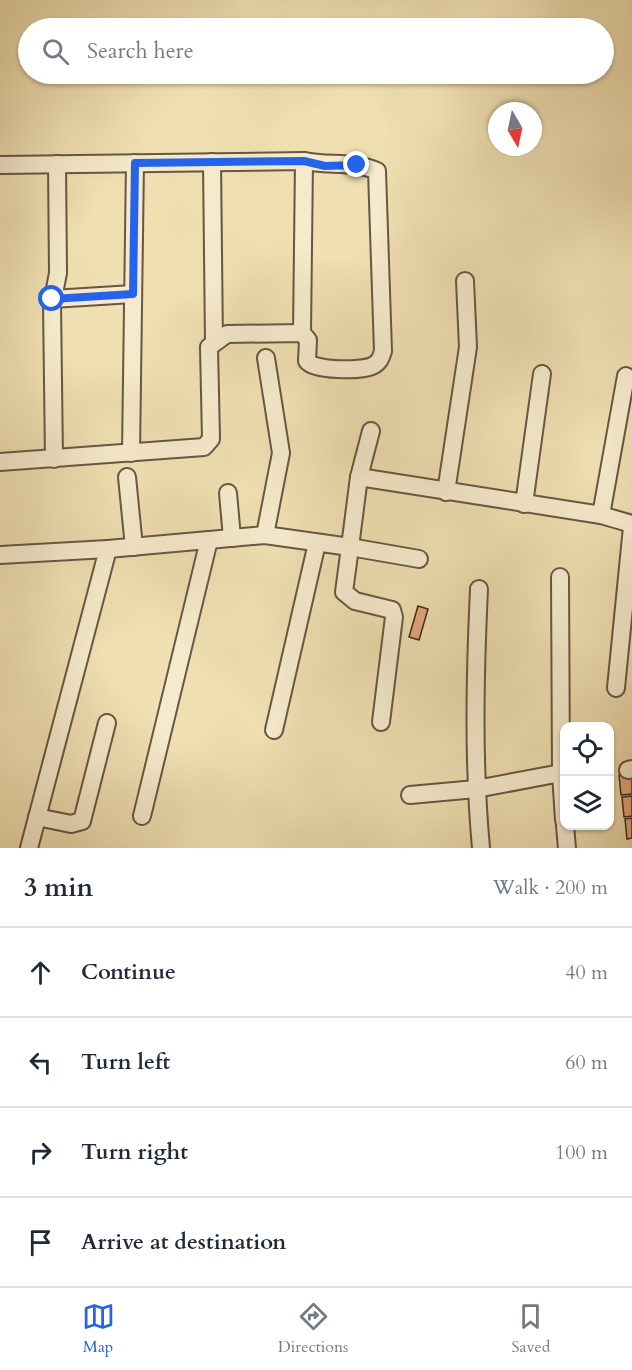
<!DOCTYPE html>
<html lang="en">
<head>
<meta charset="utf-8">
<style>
	:root { --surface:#fff; --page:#f2f2f3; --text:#1f2937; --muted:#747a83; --line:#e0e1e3; --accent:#2563eb }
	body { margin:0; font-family:Cardo,serif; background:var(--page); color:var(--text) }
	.controls { position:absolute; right:18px; bottom:18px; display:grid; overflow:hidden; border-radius:12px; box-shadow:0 2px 4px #0004 }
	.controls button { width:54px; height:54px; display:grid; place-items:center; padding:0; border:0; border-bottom:2px solid var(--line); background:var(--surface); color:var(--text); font:30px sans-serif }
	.compass { position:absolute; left:488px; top:102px; width:54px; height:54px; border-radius:50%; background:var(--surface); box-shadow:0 2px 4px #0004; rotate:171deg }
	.stop { position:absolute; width:18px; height:18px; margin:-14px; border:4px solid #2563eb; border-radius:50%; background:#fff }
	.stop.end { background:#2563eb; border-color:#fff; box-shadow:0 2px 6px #0008 }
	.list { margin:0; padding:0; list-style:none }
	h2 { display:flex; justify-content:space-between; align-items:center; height:78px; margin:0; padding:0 24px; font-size:26px }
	h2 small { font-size:20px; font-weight:400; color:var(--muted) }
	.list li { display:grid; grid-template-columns:39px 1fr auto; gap:18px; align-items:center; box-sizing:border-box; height:90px; padding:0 24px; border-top:2px solid var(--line) }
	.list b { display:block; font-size:22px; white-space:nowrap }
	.list em { font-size:20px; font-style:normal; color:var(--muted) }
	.icon { flex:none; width:33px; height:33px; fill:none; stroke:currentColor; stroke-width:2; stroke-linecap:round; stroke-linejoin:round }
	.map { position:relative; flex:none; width:632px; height:848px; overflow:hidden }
	.search { position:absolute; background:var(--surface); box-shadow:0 2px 4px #0004; left:18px; right:18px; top:18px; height:66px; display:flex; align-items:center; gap:15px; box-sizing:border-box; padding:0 21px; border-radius:33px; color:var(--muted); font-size:22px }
	.sheet { height:438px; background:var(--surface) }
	nav { display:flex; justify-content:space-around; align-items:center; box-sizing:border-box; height:84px; border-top:2px solid var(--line); background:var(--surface); font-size:16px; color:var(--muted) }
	nav a { display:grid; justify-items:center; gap:3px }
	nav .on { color:var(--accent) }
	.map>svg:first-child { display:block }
	.building { fill:#e4a67f; stroke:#3a2a1d; stroke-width:1.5 }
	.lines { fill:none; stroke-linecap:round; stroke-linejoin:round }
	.minor-casing { stroke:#675742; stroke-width:20 }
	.minor { stroke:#f5eacc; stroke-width:16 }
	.route { stroke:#2563eb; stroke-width:8 }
</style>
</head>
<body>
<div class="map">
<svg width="632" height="848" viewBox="0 0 632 848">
	<rect width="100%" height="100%" fill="#efdfb1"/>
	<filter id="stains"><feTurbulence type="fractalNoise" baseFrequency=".00333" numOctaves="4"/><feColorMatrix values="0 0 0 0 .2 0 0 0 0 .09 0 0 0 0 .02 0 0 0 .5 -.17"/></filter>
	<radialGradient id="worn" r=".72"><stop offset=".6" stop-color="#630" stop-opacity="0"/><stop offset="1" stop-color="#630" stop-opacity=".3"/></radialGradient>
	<g class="building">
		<polygon points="418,606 428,609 419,640 409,637"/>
		<polygon points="632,773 632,794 621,795 619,775"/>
		<polygon points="632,796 632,816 624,817 622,797"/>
		<polygon points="632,818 632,838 627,839 625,819"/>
	</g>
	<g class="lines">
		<g class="minor-casing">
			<g id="minor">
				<polyline points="212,162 214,343"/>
				<path d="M0 165 304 161C328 166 355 161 377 171L383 351C381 358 379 363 372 366 361 371 314 371 307 361L308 340 302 333 227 334 209 347 211 439 204 447 0 462"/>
				<polyline points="52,299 133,294"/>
				<polyline points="302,333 304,161"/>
				<polyline points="131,453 135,163"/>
				<polyline points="54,459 52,304 58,273 57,164"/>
				<polyline points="127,477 134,547"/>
				<polyline points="359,477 601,515 626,376"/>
				<polyline points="446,492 468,347 465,281"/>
				<polyline points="228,493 232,538"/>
				<polyline points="524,504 542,374"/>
				<polyline points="601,515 632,524"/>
				<polyline points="265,535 281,453 266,358"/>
				<polyline points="0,555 108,549 265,535 350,547 359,477 371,431"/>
				<polyline points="560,577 561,773 564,820"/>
				<path d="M479 589C475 676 473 761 481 848"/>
				<polyline points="616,688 632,527"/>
				<polyline points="381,722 394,617 392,610 355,601 344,592 350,547 419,559"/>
				<polyline points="274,730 317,543"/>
				<polyline points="628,770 632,769"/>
				<polyline points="410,795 476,789 561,773"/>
				<polyline points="142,816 209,540"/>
				<polyline points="37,817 71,824 82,821 107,723"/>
				<polyline points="565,826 567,848"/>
				<polyline points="29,848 108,549"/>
			</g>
		</g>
		<use href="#minor" class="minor"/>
	</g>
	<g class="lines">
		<polyline class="route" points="52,299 133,294 135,163 304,161 325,166 357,165"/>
	</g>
	<rect width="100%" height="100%" filter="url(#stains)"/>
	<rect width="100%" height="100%" fill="url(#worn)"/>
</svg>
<div class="controls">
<button><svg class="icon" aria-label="locate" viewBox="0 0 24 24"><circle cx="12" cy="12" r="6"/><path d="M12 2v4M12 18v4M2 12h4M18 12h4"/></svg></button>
<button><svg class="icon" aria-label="layers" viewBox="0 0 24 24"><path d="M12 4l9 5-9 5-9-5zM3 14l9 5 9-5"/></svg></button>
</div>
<svg class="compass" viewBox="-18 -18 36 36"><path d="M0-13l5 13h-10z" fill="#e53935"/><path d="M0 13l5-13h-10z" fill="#747a83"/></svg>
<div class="stop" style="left:52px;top:299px"></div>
<div class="stop end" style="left:357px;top:165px"></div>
<div class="search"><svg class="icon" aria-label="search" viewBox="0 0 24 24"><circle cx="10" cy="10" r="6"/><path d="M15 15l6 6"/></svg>Search here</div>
</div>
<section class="sheet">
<h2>3 min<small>Walk · 200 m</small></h2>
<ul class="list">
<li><svg class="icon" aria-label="ahead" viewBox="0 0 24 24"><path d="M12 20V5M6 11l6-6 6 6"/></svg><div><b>Continue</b></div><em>40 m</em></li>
<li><svg class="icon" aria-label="left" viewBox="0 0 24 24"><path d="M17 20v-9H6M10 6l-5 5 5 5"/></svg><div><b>Turn left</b></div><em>60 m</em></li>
<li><svg class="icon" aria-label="right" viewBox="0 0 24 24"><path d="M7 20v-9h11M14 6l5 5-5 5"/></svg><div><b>Turn right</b></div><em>100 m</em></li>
<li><svg class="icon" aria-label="arrive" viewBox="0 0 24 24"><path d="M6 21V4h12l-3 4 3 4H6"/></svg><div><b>Arrive at destination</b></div></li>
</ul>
</section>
<nav>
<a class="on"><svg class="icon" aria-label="map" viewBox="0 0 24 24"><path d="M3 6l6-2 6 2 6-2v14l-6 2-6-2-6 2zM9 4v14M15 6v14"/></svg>Map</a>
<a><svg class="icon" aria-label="directions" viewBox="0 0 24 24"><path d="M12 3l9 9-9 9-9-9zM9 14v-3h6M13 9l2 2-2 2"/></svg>Directions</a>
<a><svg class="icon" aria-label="saved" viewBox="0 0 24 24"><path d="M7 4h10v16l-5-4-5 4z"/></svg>Saved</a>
</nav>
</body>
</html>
